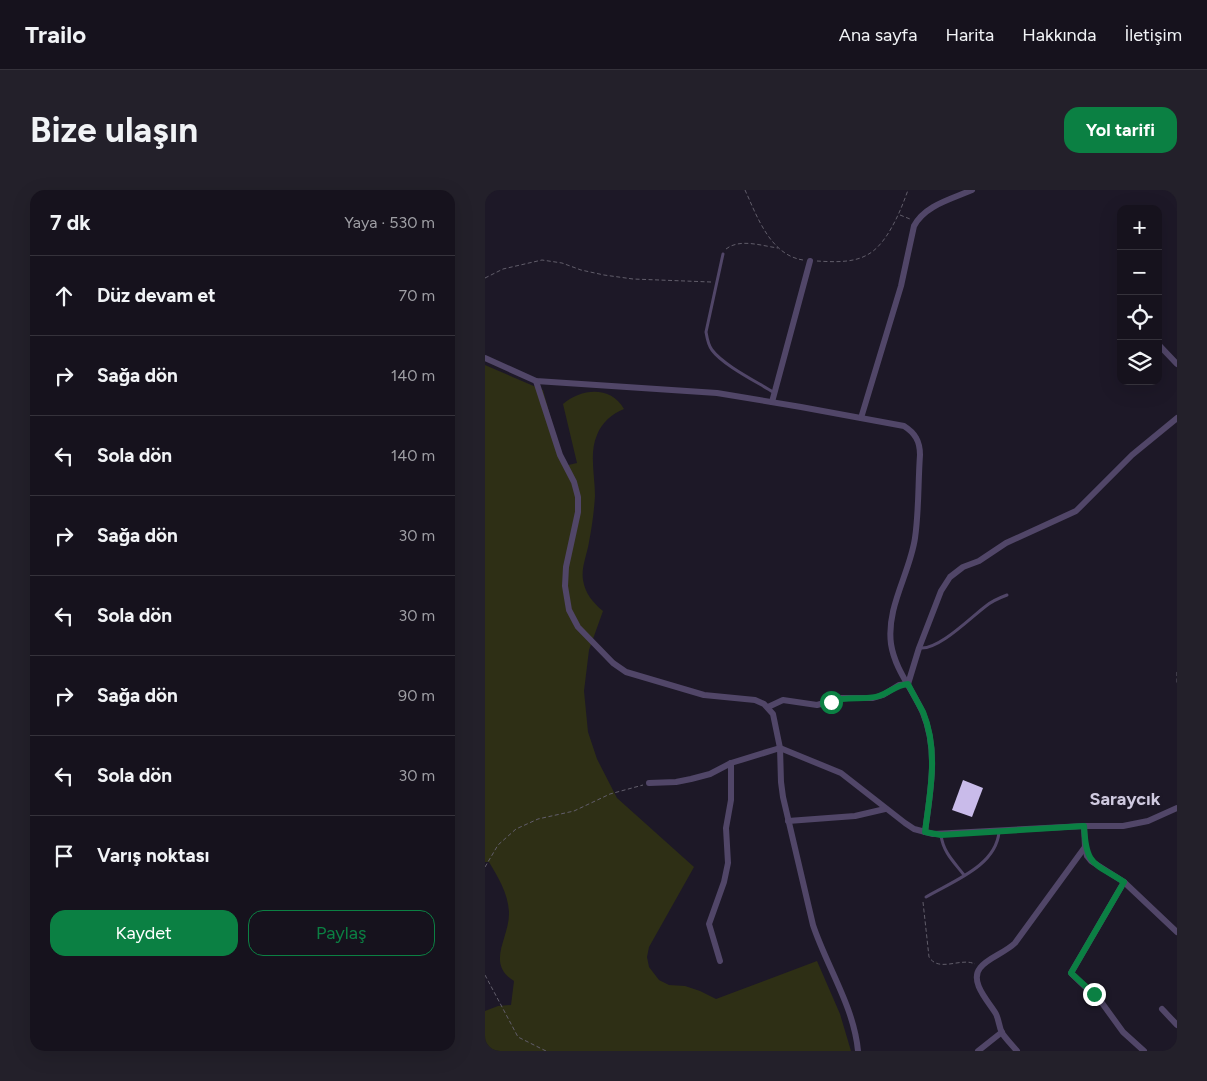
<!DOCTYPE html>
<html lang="tr">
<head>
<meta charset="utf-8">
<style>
	:root { --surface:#16121d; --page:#23202a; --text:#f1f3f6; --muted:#9e9ea4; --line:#35323b; --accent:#0b8043 }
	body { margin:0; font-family:Figtree,sans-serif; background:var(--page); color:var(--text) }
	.controls { position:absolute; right:15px; top:15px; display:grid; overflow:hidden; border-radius:10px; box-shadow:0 5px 20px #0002 }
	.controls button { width:45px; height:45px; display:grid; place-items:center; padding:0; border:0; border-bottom:1px solid var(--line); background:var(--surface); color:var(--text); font:25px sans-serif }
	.stop { position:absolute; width:15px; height:15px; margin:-11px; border:4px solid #0b8043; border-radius:50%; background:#fff }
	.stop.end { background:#0b8043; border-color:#fff; box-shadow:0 1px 5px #0008 }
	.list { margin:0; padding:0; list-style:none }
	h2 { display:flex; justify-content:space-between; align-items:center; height:65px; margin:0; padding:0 20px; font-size:21px }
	h2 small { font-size:16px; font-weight:400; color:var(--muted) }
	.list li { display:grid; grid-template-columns:32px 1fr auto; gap:15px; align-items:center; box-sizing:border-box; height:80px; padding:0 20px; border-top:1px solid var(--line) }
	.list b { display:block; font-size:19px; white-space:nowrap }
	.list em { font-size:16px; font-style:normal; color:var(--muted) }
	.actions { display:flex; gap:10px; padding:15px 20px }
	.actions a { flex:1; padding:11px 0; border:1px solid var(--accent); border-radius:15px; text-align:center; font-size:18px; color:var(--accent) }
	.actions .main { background:var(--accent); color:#fff }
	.icon { flex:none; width:28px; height:28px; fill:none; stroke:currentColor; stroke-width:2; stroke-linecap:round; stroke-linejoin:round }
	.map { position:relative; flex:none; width:692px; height:861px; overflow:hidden; border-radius:15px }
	header { display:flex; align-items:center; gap:30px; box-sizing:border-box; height:70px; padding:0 25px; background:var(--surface); border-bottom:1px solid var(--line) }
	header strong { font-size:24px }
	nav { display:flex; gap:28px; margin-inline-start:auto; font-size:18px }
	.intro { display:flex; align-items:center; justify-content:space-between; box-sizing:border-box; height:120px; padding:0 30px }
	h1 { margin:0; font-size:35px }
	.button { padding:12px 22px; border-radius:15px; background:var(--accent); color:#fff; font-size:18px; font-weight:700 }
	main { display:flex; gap:30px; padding:0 30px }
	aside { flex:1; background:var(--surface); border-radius:15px; box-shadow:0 5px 20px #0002 }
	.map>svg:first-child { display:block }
	.green { fill:#2e2f15 }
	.building { fill:#c9bbea }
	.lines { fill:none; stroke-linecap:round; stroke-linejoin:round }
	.path { stroke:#615d6a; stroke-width:1; stroke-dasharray:4 2.5; stroke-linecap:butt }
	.service { stroke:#514668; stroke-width:3 }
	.minor { stroke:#514668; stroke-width:6 }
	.route { stroke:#0b8043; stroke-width:6 }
	.labels { text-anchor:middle; stroke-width:5; stroke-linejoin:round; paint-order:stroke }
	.district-label { font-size:18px; font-weight:bold; fill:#cfc9df; stroke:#1d1827 }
</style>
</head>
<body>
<header>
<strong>Trailo</strong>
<nav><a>Ana sayfa</a><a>Harita</a><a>Hakkında</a><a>İletişim</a></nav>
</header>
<div class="intro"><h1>Bize ulaşın</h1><a class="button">Yol tarifi</a></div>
<main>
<aside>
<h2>7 dk<small>Yaya · 530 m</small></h2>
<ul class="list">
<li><svg class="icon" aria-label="ahead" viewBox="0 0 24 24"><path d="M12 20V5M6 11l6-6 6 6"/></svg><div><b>Düz devam et</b></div><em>70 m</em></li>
<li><svg class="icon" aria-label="right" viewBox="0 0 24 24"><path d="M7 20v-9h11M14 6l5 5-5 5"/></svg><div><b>Sağa dön</b></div><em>140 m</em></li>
<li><svg class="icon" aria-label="left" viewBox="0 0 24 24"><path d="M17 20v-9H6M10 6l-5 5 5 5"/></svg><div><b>Sola dön</b></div><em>140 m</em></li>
<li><svg class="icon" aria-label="right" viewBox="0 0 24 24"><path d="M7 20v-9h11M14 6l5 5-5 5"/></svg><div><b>Sağa dön</b></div><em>30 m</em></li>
<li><svg class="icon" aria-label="left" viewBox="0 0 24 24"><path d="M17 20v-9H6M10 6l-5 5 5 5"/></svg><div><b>Sola dön</b></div><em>30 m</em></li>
<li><svg class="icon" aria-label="right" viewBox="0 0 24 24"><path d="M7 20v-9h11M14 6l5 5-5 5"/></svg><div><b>Sağa dön</b></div><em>90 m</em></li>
<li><svg class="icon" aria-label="left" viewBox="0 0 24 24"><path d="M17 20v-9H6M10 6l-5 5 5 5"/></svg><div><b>Sola dön</b></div><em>30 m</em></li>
<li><svg class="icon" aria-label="arrive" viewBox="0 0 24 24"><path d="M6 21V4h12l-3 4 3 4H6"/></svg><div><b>Varış noktası</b></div></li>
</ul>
<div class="actions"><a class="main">Kaydet</a><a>Paylaş</a></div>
</aside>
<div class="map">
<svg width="692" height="861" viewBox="0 0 692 861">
	<rect width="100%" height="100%" fill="#1d1827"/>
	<path class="green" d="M0 175 58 200 79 276 92 273 78 214C97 198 126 196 139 219 127 224 117 232 112 245 104 263 110 286 110 306 109 321 107 337 104 352 102 365 96 377 98 390 100 403 108 413 118 421L104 460 99 501 103 542 112 569 132 608 209 677 164 757 162 767 164 777 174 790 184 795 200 796 215 801 231 809 332 771 355 824 366 861H0V821L13 816 26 815 29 791C0 773 25 748 24 722 23 703 13 687 4 672H0Z"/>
	<polygon class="building" points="478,590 498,598 487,627 467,620"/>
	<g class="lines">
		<g class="path">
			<path d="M260 0C272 26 285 65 318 70"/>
			<polyline points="415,25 425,29"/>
			<path d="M241 59C255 48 277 56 293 58"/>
			<path d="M332 71C348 72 368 73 382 65 402 55 416 20 423 0"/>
			<polyline points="0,88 18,79 57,70 77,73 96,80 119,85 148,89 226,92"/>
			<polyline points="692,482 692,495"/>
			<polyline points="0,677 13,655 31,639 53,629 89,621 125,604 158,595"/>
			<path d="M438 712 444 767C454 783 476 767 490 774"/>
			<polyline points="0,785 33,847 61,861"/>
		</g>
		<g class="service">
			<path d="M238 64 221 142C222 148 223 155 227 160 238 175 272 192 288 202"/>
			<path d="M435 458C454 460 485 428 501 416 507 411 514 408 522 405"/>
			<path d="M456 645C458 662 469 672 479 685"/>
			<path d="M441 707C468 691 511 676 514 642"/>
		</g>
		<g class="minor">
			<polyline points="673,154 692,174"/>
			<path d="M0 168 51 191 232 203 316 217 419 236C430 243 435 251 435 265 433 292 434 321 430 348 425 383 401 417 406 454 410 480 428 500 438 523 454 562 445 602 440 642"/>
			<path d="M51 191 75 265 89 292 93 307V322L81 377 80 396 84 420 93 437 128 473 141 482 219 505 270 510 279 514 288 524 295 558 296 592 298 607 328 735C342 777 369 817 373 861"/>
			<polyline points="287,212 325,71"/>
			<path d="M376 228 416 96 429 36C440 15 467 9 487 0"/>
			<polyline points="283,517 298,510 332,515 357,508 388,508 398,505 414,495 423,494 434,458 456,401 465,387 478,377 494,371 521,353 591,321 647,265 692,228"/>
			<polyline points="164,593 191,592 206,589 225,584 246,573 295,558 356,583 420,633 429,639 448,644 599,636 638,636 663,631 692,618"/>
			<polyline points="303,631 370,626 400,619"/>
			<polyline points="599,636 600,657 602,666 606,671 639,692 692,742"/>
			<polyline points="639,692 586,783 617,813 638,842 659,861"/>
			<polyline points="235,771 224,734 239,692 243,673 241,638 246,610 246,573"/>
			<polyline points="677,819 692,835"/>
			<polyline points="493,861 517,842"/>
			<path d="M532 861C527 855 521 849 517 843 514 837 514 830 511 824 504 812 484 792 495 778 502 768 520 763 530 753L600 657"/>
		</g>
	</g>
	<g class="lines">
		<path class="route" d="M346 512C362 505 378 511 394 506 404 503 411 495 423 494 428 504 433 513 438 522 454 561 445 602 440 642L456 645 599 636C601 676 608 672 639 692L586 783 609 804"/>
	</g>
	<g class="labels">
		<g class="district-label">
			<text x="640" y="615">Saraycık</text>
		</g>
	</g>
</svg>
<div class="controls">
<button>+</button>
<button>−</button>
<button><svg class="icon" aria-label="locate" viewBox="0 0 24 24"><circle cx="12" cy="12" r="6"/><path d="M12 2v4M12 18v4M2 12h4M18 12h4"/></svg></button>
<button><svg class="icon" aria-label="layers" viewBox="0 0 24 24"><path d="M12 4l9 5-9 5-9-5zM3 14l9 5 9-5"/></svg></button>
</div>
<div class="stop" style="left:346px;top:512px"></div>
<div class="stop end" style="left:609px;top:804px"></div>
</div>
</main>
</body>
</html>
